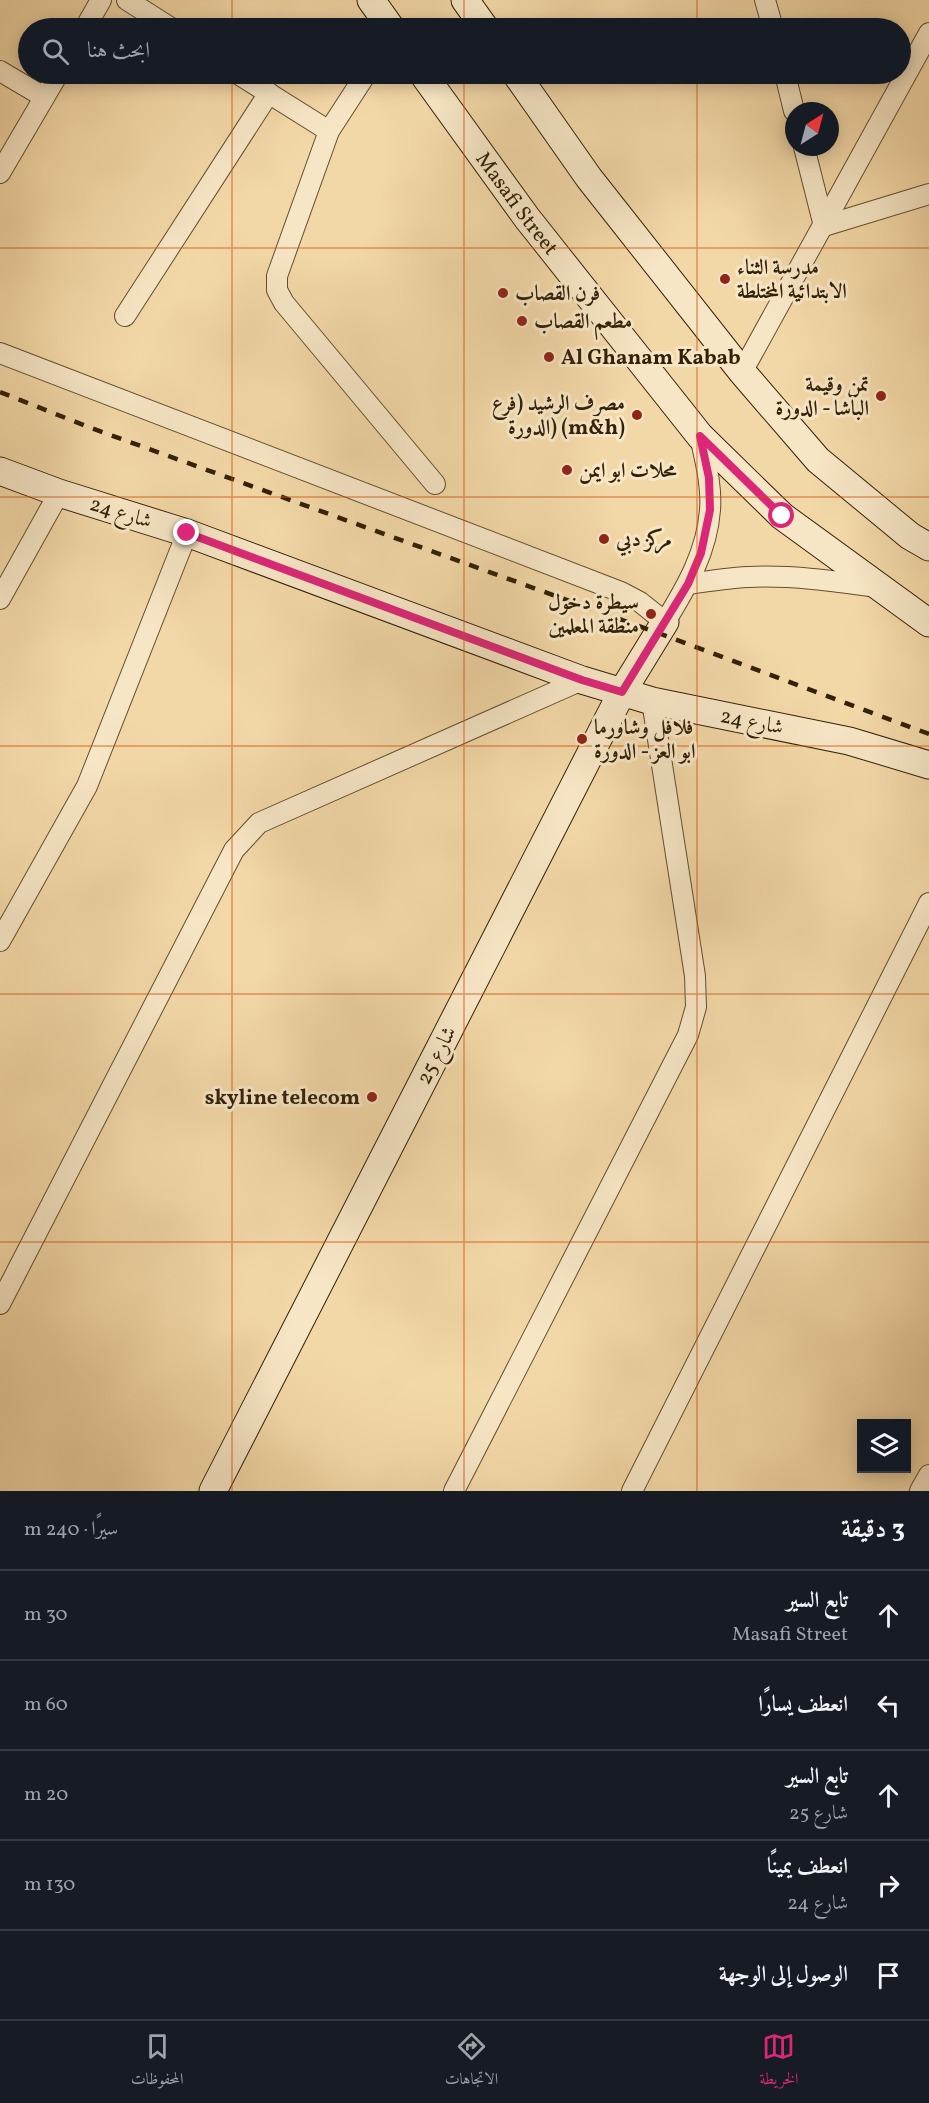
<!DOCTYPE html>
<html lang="ar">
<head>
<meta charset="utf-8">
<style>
	:root { --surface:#171b24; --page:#20242c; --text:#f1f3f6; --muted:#9ea1a6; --line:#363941; --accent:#db2777 }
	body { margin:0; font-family:Vollkorn,Amiri,serif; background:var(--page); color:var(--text); direction:rtl }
	.controls { position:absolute; right:18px; bottom:18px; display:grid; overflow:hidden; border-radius:0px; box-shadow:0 3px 15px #0003 }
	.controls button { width:54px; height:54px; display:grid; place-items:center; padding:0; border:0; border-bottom:2px solid var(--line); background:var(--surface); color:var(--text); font:30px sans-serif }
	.compass { position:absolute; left:785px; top:102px; width:54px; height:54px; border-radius:50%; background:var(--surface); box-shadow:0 3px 15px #0003; rotate:36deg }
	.stop { position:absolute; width:18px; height:18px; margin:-14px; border:4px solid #db2777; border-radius:50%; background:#fff }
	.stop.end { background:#db2777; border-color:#fff; box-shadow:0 2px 6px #0008 }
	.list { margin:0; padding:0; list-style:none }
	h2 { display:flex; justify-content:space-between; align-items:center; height:78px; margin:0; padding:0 24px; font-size:26px }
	h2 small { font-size:20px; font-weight:400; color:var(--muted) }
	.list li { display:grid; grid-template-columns:39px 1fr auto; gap:18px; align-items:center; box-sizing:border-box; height:90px; padding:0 24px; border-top:2px solid var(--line) }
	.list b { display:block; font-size:22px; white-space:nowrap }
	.list p { margin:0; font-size:20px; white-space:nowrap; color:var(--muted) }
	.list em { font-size:20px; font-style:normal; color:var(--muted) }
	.icon { flex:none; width:33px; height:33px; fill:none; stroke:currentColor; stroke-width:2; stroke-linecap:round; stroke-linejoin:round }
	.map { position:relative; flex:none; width:929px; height:1491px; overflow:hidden; direction:ltr }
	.search { position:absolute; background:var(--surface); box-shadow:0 3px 15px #0003; left:18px; right:18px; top:18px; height:66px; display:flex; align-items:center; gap:15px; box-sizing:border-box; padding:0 21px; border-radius:33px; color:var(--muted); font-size:22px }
	.sheet { height:528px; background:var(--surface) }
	nav { display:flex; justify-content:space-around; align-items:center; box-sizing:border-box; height:84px; border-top:2px solid var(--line); background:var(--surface); font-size:16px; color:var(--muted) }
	nav a { display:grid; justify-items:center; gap:3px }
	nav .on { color:var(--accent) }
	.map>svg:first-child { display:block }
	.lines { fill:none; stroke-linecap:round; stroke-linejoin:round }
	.street-casing { stroke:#624e2f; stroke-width:22 }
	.secondary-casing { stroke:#322007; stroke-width:29 }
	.street { stroke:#f7e6c6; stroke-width:20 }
	.secondary { stroke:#f7e6c6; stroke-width:27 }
	.rail { stroke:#322007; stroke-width:4.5; stroke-dasharray:10 10; stroke-linecap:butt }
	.route { stroke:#db2777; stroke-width:8 }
	.grid { fill:none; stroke:#cd500b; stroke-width:1.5; stroke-opacity:0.55 }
	.poi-dot { fill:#8f2418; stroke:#f7e6c6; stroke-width:2 }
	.labels { text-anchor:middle; stroke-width:6; stroke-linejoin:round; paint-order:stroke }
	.street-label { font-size:21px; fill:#322007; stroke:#f7e6c6 }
	.poi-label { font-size:21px; font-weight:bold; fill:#322007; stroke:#f7e6c6; text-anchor:start }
</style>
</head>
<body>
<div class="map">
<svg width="929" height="1491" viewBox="0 0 929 1491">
	<rect width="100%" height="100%" fill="#f3d8a7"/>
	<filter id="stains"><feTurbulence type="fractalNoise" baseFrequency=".00333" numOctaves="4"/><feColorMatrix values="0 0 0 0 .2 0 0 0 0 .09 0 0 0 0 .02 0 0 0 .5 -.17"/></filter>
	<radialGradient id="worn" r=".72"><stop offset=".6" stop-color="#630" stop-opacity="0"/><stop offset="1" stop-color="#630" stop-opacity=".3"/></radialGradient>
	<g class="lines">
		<g class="street-casing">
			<g id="street">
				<polyline points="127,0 171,28"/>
				<polyline points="765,0 773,28"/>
				<polyline points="85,28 101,0"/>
				<polyline points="0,71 44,97"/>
				<polyline points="238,74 329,131"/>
				<polyline points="366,74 329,131 277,276 277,290 284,303 435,484"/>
				<polyline points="785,74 794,111"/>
				<polyline points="804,147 824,226 929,194"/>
				<polyline points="0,173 58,74"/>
				<polyline points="125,316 269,93"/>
				<path d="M0 353 621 592 640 602 665 622C686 588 707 552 710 510 712 485 705 460 700 436"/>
				<polyline points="742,372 929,33"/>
				<path d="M688 584C708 581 728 578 748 577 791 575 834 581 877 587"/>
				<polyline points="0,599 59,493"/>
				<polyline points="0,941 87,786 187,533"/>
				<polyline points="0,1304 234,850 259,823 582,680"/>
				<polyline points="454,1491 688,1035 696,1007 695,976 652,701"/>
				<polyline points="632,1491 929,903"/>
				<polyline points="920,1491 929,1475"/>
			</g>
		</g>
		<g class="secondary-casing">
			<g id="secondary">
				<polyline points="371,0 391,28"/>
				<polyline points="465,0 485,28"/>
				<path id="s1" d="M423 74 527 218 700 436 782 516 929 623"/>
				<polyline points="516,74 589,178 742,372 818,460 910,536 929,547"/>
				<polyline points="0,471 59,493 187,533 582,680 652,701 849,741 929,765"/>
				<polyline points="213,1491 622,692 665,622"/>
			</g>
		</g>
		<use href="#street" class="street"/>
		<use href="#secondary" class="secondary"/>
		<polyline class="rail" points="0,392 91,428 658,633 929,734"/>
	</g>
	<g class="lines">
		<polyline class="route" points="187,533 582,680 622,692 688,584 701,553 710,510 709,478 700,436 782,516"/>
	</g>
	<path class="grid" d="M232 0V28M464 0V28M697 0V28M232 74V1491M464 74V1491M697 74V1491M0 248H929M0 497H929M0 746H929M0 994H929M0 1242H929"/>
	<g class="poi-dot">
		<circle cx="725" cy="279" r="6"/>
		<circle cx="503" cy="293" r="6"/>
		<circle cx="522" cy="321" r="6"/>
		<circle cx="549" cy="357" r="6"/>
		<circle cx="881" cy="396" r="6"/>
		<circle cx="637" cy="415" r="6"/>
		<circle cx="567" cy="470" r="6"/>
		<circle cx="604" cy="539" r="6"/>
		<circle cx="651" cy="614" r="6"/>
		<circle cx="582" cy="739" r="6"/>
		<circle cx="372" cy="1097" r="6"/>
	</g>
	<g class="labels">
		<g class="street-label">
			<text dy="7" stroke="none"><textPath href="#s1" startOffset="160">Masafi Street</textPath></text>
			<text transform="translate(121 512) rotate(17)" y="7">شارع 24</text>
			<text transform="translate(752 721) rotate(11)" y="7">شارع 24</text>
			<text transform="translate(436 1055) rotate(-63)" y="7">شارع 25</text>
		</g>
		<g class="poi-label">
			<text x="737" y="274">مدرسة الثناء<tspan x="737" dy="24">الابتدائية المختلطة</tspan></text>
			<text x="515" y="300">فرن القصاب</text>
			<text x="534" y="328">مطعم القصاب</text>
			<text x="561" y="364">Al Ghanam Kabab</text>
			<text x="869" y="391" text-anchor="end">تمن وقيمة<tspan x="869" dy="24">الباشا - الدورة</tspan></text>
			<text x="625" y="410" text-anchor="end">مصرف الرشيد (فرع<tspan x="625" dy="24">الدورة) (m&amp;h)</tspan></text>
			<text x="579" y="477">محلات ابو ايمن</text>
			<text x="616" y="546">مركز دبي</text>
			<text x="639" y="609" text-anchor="end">سيطرة دخول<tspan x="639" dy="24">منطقة المعلمين</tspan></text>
			<text x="594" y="734">فلافل وشاورما<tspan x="594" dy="24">ابو العز - الدورة</tspan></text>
			<text x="360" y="1104" text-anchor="end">skyline telecom</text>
		</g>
	</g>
	<rect width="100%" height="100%" filter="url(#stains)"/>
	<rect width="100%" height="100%" fill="url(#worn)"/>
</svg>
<div class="controls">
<button><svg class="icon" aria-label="layers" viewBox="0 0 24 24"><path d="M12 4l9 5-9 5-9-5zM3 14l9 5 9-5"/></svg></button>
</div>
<svg class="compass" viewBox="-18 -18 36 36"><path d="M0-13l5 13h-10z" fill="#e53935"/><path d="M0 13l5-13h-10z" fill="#9ea1a6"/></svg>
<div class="stop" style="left:782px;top:516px"></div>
<div class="stop end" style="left:187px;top:533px"></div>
<div class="search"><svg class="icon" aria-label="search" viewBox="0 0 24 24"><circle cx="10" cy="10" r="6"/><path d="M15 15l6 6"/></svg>ابحث هنا</div>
</div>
<section class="sheet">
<h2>3 دقيقة<small>سيرًا · 240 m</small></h2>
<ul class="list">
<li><svg class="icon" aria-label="ahead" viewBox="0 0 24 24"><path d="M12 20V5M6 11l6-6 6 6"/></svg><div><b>تابع السير</b><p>Masafi Street</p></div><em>30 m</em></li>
<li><svg class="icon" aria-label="left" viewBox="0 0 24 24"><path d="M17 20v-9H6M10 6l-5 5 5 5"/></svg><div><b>انعطف يسارًا</b></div><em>60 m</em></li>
<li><svg class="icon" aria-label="ahead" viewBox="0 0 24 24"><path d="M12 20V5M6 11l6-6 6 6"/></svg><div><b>تابع السير</b><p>شارع 25</p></div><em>20 m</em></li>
<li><svg class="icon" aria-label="right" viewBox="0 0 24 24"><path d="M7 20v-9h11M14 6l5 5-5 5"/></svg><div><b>انعطف يمينًا</b><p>شارع 24</p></div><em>130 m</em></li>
<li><svg class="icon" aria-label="arrive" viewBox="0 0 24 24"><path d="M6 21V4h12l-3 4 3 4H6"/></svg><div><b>الوصول إلى الوجهة</b></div></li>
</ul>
</section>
<nav>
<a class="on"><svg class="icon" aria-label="map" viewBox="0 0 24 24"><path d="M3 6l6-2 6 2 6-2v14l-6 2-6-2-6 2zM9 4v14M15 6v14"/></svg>الخريطة</a>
<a><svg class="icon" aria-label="directions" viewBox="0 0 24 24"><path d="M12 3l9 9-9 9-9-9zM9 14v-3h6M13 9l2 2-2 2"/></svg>الاتجاهات</a>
<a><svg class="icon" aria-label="saved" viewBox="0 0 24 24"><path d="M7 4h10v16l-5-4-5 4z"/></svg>المحفوظات</a>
</nav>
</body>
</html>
